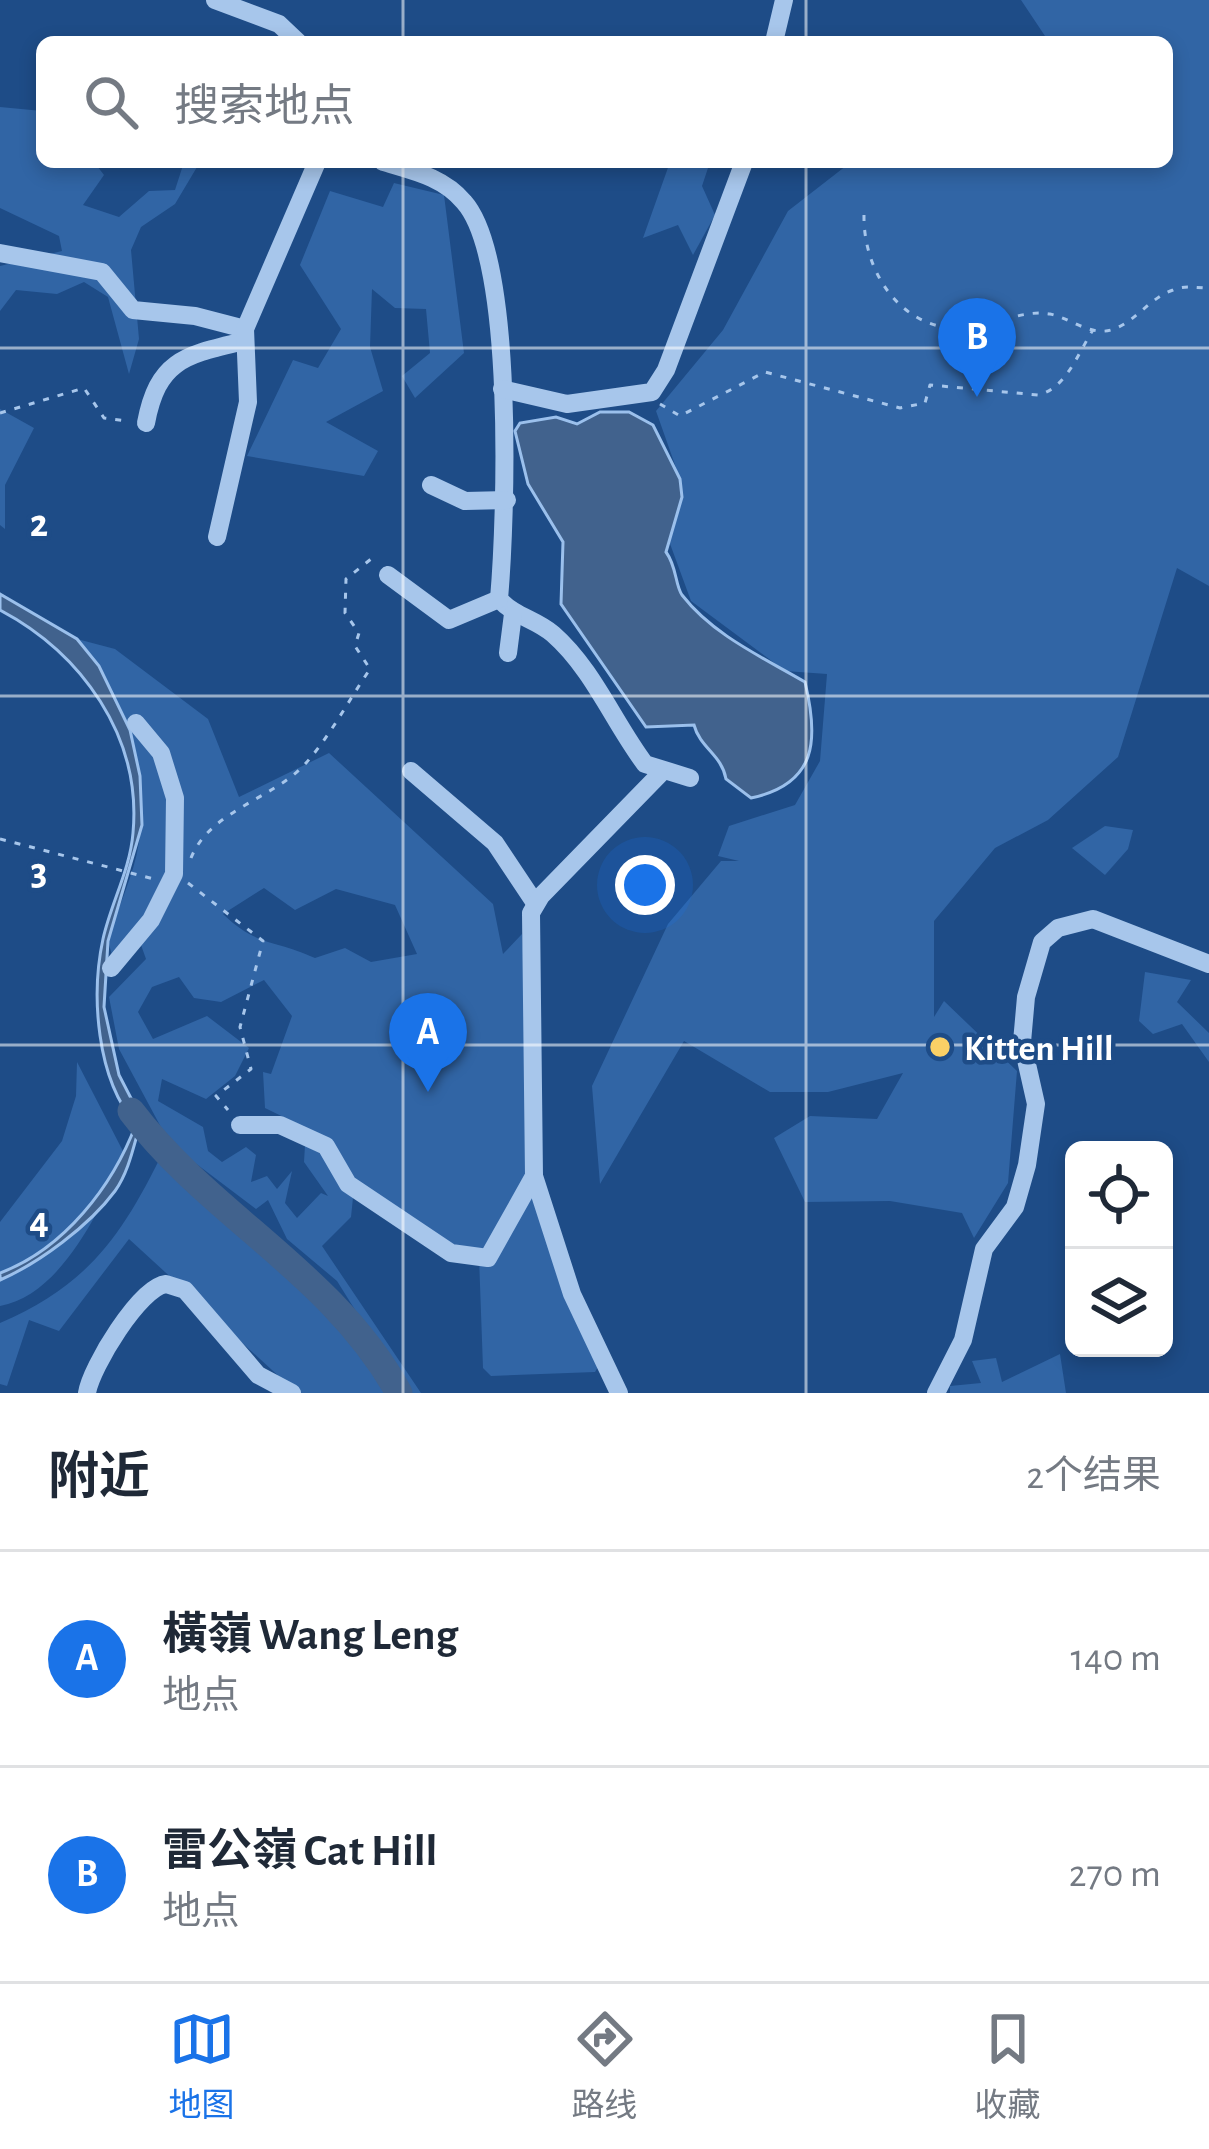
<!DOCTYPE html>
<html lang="zh">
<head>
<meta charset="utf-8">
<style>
	:root { --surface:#fff; --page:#f6f6f7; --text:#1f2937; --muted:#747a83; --line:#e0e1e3; --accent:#1a73e8 }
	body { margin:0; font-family:"Alegreya Sans","Noto Sans SC",sans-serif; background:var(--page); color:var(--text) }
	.controls { position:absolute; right:36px; bottom:36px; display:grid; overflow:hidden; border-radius:18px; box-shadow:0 6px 18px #0003 }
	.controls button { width:108px; height:108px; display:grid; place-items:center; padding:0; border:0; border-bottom:3px solid var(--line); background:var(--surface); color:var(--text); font:60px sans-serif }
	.you { position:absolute; left:645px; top:885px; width:42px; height:42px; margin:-30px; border:9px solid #fff; border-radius:50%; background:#1a73e8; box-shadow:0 0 0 18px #1a73e833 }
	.badge { display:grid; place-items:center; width:78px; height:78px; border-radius:50%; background:var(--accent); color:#fff; font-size:39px; font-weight:700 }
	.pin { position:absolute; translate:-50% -99px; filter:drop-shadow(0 3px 6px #0008) }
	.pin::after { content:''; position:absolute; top:63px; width:42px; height:36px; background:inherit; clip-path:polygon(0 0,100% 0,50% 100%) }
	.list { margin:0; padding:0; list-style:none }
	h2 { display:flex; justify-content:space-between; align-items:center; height:156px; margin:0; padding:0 48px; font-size:51px }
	h2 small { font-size:39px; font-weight:400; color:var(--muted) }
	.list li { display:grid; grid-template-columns:78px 1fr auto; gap:36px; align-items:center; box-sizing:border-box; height:216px; padding:0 48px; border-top:3px solid var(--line) }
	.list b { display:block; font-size:45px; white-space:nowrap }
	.list p { margin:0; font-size:39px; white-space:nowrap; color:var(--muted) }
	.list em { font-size:39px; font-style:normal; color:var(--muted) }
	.icon { flex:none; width:66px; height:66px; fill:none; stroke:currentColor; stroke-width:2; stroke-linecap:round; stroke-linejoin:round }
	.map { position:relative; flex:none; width:1209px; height:1393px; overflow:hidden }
	.search { position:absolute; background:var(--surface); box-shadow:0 6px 18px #0003; left:36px; right:36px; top:36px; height:132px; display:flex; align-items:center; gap:30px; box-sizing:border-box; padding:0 42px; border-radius:18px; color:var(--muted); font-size:45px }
	.sheet { height:588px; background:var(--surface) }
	nav { display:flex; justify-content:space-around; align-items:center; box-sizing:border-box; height:168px; border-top:3px solid var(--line); background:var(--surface); font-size:33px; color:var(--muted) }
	nav a { display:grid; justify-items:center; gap:6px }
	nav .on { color:var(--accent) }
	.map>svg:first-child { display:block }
	.green { fill:#3165a5; fill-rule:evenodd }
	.water { fill:#41628d; stroke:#9bc0ec; stroke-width:3 }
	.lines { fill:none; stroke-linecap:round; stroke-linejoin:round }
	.river { stroke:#41628d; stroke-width:27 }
	.path { stroke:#a7c6eb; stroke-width:3; stroke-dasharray:6 9; stroke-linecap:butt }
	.minor { stroke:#a7c6eb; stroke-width:18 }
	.grid { fill:none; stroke:#fff; stroke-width:3; stroke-opacity:0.55 }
	.poi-dot { fill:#fad066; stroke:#1e4c87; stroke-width:4.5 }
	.labels { text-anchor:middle; stroke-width:9; stroke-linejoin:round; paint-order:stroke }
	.poi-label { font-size:36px; font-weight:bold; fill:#fff; stroke:#1e4c87; text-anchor:start }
	.grid-label { font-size:39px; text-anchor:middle; font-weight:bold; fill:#fff; stroke:#1e4c87; stroke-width:9; stroke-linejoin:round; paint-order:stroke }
</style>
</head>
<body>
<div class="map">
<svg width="1209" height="1393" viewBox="0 0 1209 1393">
	<rect width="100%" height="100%" fill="#1e4c87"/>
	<g class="green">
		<polygon points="1021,0 1209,0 1209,586 1177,568 1118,757 1048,820 995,848 934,921 934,1017 944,1001 1017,1071 1008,1183 974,1238 962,1213 890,1201 805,1202 774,1138 810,1116 877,1119 903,1073 828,1092 770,1092 684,1041 600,1184 592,1086 668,924 721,861 739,861 718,856 729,826 795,805 820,761 827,674 785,671 691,601 669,541 680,479 656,411 723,330 788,211 851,162 1167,162 1167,42 1049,42"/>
		<polygon points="0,107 42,111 42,162 94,162 104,175 83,205 119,217 149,191 175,190 184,162 200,162 175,204 141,227 131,250 139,339 129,374 108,297 84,282 57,294 16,290 0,311 0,266 62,251 59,236 0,208"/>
		<polygon points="670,162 710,162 702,186 715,215 693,255 678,225 643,238"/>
		<polygon points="394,183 444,195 464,353 415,398 402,376 430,353 426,309 395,308 372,289 370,347 383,391 326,422 378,451 364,476 247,456 293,360 318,368 341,329 300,265 330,191 383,207"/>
		<polygon points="0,409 34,428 5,485 5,529 0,525"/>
		<path d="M77 639 115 649 208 719 239 797 329 753 493 904 503 954 522 934 539 1200 603 1358 595 1372 491 1376 483 1368 479 1257 451 1253 354 1188 351 1217 322 1246 421 1393H407L337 1281 287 1239 268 1200 256 1209 170 1144 119 1049 109 997 146 959 141 945 112 955 108 941C117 908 134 876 139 842 151 767 123 696 77 639ZM264 888 295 910 336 889 395 905 417 954 371 962 345 948 315 958C274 939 257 947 223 914ZM179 977 194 998 221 1002 264 980 292 1016 271 1074 263 1072 265 1108 306 1128 304 1162 328 1196 321 1193 297 1218 285 1203 292 1171 277 1189 267 1176 251 1182 256 1155 246 1147 222 1162 208 1151 203 1127 158 1101 162 1079 206 1099 235 1076 249 1048 207 1016 153 1039 138 1012 152 987Z"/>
		<polygon points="1105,826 1133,830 1128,849 1105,875 1072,848"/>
		<polygon points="1145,972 1191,980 1177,1002 1209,1033 1209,1062 1182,1024 1153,1034 1139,1021"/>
		<path d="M77 1062 125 1155C101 1207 62 1295 0 1306V1222L62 1141 76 1096Z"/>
		<path d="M164 1150 310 1277 399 1393H297L129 1239 59 1331 29 1320 7 1386 0 1384V1323C89 1285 123 1234 164 1150Z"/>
		<polygon points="1060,1354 1066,1393 950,1393 950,1386 981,1383 972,1361 996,1358 1002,1382"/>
	</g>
	<g class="water">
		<path d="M600 412H629L653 425 680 479 682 497 666 552C677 567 675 585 682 595 713 635 762 657 805 682 819 740 817 784 751 798L726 779C722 755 700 748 694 725L646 727 561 604 563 542 528 484 515 431 520 423 556 417 577 424Z"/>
		<path d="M0 594 77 639 99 666 130 730 140 776 142 825 108 941 104 1007 119 1075 151 1137 139 1128C133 1149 128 1173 115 1191 89 1226 39 1263 0 1280V1273C64 1249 113 1186 136 1124 96 1079 91 994 103 939 111 903 130 870 133 833 142 736 81 653 0 610Z"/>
	</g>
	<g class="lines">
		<path class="river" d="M131 1111C211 1217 332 1272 399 1393"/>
		<g class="path">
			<path d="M864 215C863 274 904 334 968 328 996 326 1021 309 1050 314 1070 318 1090 336 1111 330 1135 323 1149 298 1173 290 1185 285 1196 288 1209 288"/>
			<path d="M660 404 680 416 765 372 900 408 925 403 930 385 1038 395C1066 389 1078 353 1093 330"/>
			<polyline points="0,413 84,388 104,418 128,421"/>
			<polyline points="0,839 154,879"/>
			<path d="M191 858C210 810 274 799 306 763 330 736 349 700 370 669L355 646 359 633 345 613 346 579 371 559 376 564"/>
			<polyline points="188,883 263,941 240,1027 251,1069 216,1096 228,1110"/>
		</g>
		<g class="minor">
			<polyline points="215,0 279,24 298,42"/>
			<polyline points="774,42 784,0"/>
			<path d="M383 162C413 171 443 177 464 202 515 259 506 519 499 599 515 617 536 619 553 634 593 669 614 723 645 764L690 778"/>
			<polyline points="0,253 102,272 133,310 195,316 245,329"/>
			<polyline points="502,389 567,404 652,392 666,370 744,162"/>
			<path d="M146 423C158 359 186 355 244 341"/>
			<polyline points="431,485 465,501 507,500"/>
			<polyline points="217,537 248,402 245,329 317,162"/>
			<polyline points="388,575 449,620 499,599"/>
			<polyline points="508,653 513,614"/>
			<polyline points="411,771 495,843 535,903"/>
			<polyline points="111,968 151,920 174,874 175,798 161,753 136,723"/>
			<polyline points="240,1125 280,1125 326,1146 348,1184 451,1253 488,1258 534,1176"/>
			<path d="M87 1393C91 1367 140 1287 166 1284L185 1290 258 1375 292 1393"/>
			<polyline points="619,1393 572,1294 534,1176 531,913 541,896 661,773"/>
			<polyline points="936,1393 963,1340 984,1249 1015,1207 1027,1165 1036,1104 1022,1042 1026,997 1042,942 1058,928 1093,919 1209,964"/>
		</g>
	</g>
	<path class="grid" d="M403 0V42M806 0V42M403 162V1393M806 162V1393M0 348H1209M0 696H1209M0 1045H1209"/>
	<circle class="poi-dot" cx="940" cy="1047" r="12"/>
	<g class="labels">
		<g class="poi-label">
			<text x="964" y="1060">Kitten Hill</text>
		</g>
	</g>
	<g class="grid-label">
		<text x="39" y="536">2</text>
		<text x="39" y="884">3</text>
		<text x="39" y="1233">4</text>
	</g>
</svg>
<div class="controls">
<button><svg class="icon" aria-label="locate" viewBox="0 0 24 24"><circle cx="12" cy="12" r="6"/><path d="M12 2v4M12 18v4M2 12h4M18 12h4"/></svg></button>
<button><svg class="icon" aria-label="layers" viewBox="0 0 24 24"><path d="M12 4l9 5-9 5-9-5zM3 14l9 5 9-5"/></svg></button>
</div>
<div class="you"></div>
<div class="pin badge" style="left:428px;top:1092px">A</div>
<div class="pin badge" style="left:977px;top:397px">B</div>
<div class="search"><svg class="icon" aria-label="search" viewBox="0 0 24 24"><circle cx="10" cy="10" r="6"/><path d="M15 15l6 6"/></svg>搜索地点</div>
</div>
<section class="sheet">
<h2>附近<small>2个结果</small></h2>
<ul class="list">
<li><span class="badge">A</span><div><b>橫嶺 Wang Leng</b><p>地点</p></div><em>140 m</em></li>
<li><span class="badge">B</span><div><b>雷公嶺 Cat Hill</b><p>地点</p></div><em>270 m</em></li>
</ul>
</section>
<nav>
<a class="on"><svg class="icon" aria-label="map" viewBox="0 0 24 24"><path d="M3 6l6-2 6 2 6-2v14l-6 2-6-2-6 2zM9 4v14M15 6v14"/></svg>地图</a>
<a><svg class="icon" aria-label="directions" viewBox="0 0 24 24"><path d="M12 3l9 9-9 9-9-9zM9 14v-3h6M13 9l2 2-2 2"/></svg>路线</a>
<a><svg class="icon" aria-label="saved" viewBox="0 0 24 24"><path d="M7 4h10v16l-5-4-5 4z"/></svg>收藏</a>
</nav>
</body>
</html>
